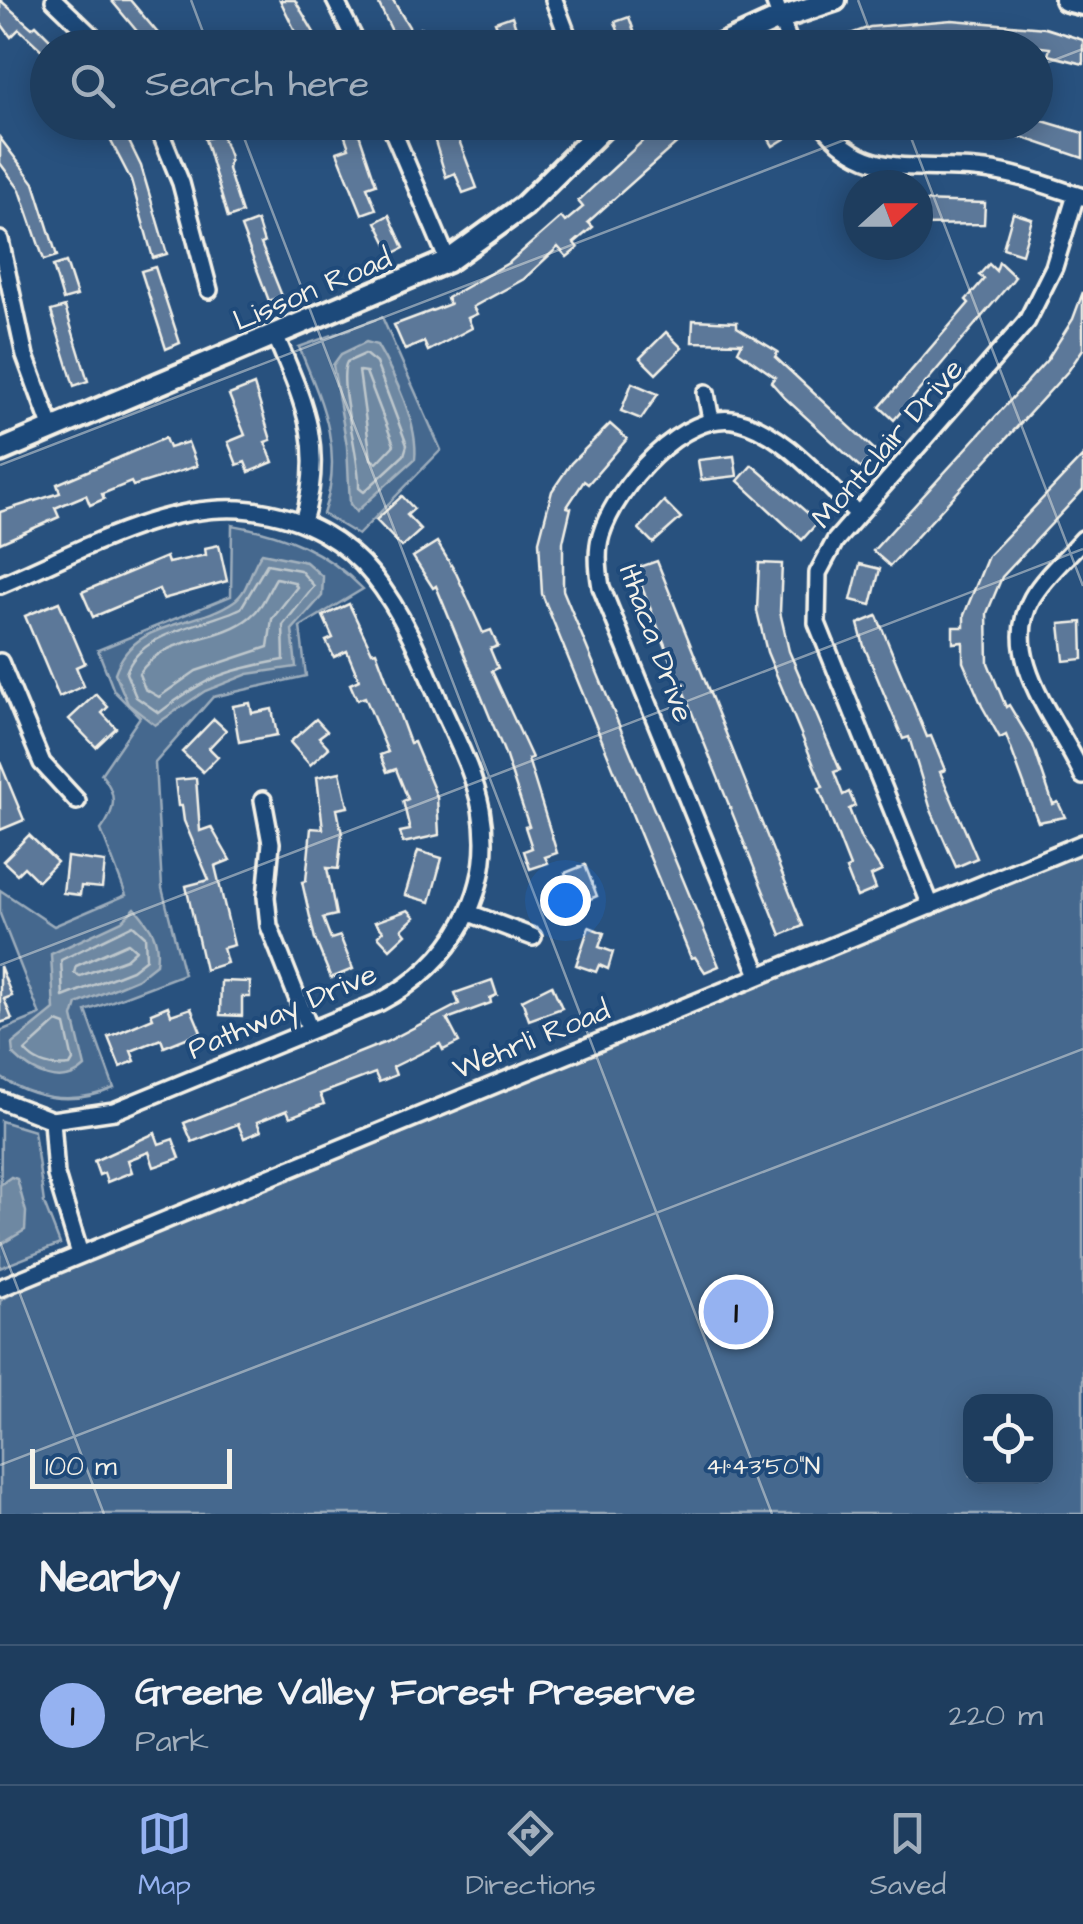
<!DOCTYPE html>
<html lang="en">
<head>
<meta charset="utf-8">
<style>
	:root { --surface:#1e3d5e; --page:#264464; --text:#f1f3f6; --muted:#a1aebc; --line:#3c5673; --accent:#95b2f1 }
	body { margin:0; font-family:"Architects Daughter",sans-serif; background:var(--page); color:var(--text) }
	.controls { position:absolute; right:30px; bottom:30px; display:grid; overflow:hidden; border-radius:20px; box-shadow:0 5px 25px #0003 }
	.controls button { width:90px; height:90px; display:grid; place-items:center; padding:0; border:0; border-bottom:2px solid var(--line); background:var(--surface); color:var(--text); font:50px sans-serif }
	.compass { position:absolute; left:843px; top:170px; width:90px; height:90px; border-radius:50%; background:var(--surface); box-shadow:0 5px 25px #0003; rotate:69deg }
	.scale { position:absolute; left:30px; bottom:25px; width:202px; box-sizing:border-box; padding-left:10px; border:5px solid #f4f1e8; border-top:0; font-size:28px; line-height:35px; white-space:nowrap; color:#f4f1e8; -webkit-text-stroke:8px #1f4a7a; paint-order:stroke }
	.you { position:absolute; left:565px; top:900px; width:35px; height:35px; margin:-25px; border:8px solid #fff; border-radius:50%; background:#1a73e8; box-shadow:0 0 0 15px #1a73e833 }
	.badge { display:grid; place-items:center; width:65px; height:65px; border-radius:50%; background:var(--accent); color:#111; font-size:32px; font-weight:700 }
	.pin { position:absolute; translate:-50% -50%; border:5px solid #fff; box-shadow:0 2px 10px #0006 }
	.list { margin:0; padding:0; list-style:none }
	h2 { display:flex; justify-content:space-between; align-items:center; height:130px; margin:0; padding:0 40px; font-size:42px }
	h2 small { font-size:32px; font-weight:400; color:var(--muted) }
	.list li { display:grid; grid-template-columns:65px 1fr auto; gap:30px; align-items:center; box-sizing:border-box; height:140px; padding:0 40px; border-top:2px solid var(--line) }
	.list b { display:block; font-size:38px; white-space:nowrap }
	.list p { margin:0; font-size:32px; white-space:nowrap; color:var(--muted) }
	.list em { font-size:32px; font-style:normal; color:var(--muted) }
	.icon { flex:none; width:55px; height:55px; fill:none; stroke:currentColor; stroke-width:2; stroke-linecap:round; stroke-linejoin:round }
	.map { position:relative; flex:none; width:1083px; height:1514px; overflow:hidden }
	.search { position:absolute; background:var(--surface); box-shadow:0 5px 25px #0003; left:30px; right:30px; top:30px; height:110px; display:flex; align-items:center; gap:25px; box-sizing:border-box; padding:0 35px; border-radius:55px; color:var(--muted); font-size:38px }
	.sheet { height:270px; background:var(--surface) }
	nav { display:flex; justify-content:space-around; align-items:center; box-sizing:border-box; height:140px; border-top:2px solid var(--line); background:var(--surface); font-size:28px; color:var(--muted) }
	nav a { display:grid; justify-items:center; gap:5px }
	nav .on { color:var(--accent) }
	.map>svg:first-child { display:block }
	.green { fill:#45688e; stroke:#9cacbb; stroke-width:2.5; fill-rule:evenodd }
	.water { fill:#6e88a2; stroke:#a4b2be; stroke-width:2.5 }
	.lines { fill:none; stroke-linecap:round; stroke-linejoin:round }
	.shore { stroke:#bec7cc; stroke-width:2.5 }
	.building { fill:#5b7899; stroke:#f4f1e8; stroke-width:2.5 }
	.street-casing { stroke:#f4f1e8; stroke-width:22 }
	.secondary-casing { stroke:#f4f1e8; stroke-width:28 }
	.street { stroke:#1f4a7a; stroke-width:15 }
	.secondary { stroke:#1f4a7a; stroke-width:20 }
	.ticks { fill:none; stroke:#f4f1e8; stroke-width:2.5; stroke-opacity:0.45 }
	.labels { text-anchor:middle; stroke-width:8; stroke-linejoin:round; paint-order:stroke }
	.street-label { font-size:30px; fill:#f4f1e8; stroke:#1f4a7a }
	.ticks-label { font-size:25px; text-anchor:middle; fill:#f4f1e8; stroke:#1f4a7a; stroke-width:8; stroke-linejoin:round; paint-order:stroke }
</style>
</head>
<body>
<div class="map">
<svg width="1083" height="1514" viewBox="0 0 1083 1514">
	<rect width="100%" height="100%" fill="#28517e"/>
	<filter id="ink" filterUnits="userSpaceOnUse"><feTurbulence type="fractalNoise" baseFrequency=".01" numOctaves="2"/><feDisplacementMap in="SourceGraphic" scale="20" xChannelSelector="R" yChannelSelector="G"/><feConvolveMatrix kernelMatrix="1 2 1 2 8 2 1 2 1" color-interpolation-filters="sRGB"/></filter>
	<g filter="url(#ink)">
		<g class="green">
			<path d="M382 317 441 450 358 535 323 514C345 452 323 404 299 347Z"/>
			<path d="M232 525C284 534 325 550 363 589L300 627 306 676 213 697 155 763 162 888 184 974 86 1011 114 1088C75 1105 36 1100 0 1077V1031L40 1015 0 914V890L54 926 126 895 101 830C116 810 118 794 101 774L140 717 114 691 98 650 231 596Z"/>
			<path d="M1083 843V1514H0V1301L80 1254ZM970 1402H1046V1476H970Z"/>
			<polygon points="1,1121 34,1131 44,1203 60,1244 0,1268"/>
		</g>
		<g class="water">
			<path d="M366 342 377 345C394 374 419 425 415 459L356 512 350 504 347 446 333 365 341 354Z"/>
			<path d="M262 553 306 562 323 577 322 596 292 630 296 667 248 674 205 691 155 725 128 704 115 673C134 618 194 629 234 601 250 590 250 567 262 553Z"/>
			<path d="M135 908C151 927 160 938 156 964L137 979 77 1004 73 1017 85 1067C62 1089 32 1073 13 1054L12 1044 54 1010 51 954 122 921Z"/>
			<polygon points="11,1177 17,1179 26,1212 25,1230 0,1245 0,1185"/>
		</g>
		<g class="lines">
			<g class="shore">
				<path d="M365 354 376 363 407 445 404 455 364 492 359 488C361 458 336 382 347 362Z"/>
				<polygon points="359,371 366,372 394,445 377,463 371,459"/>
				<path d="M267 564 300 570 314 586 283 625 284 660C226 670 207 676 159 713L136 697 126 673C141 630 205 626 241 608Z"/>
				<path d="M276 578 294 582 297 587 272 619 268 647 196 671 159 697 145 689 139 674C164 634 217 644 250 617 263 607 268 591 276 578Z"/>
				<polygon points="133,925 145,936 146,959 132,970 63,997 61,960"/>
				<polygon points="128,943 136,950 126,959 80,976 74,973 76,966"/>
				<path d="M57 1022 65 1025 73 1061 70 1066C53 1068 37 1065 25 1051Z"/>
			</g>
		</g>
		<g class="building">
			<polygon points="0,0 32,28 36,25 59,48 48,48 48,56 19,29 11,37 0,22"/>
			<polygon points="111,0 130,0 166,43 151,48"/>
			<polygon points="280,0 295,0 323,48 303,47"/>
			<polygon points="377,0 393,0 412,32 421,28 430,48 400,48"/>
			<polygon points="512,16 523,48 503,42 495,22"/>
			<polygon points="629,17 640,48 624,48 615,22"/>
			<polygon points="952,20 1045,28 1083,40 1083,64 1048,55 1050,48 1007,43 817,46 870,27"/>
			<polygon points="1036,119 1083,133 1083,158 1021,137 981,133 982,122"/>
			<polygon points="101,122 119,122 122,127 141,166 167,254 153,258 131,180"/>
			<polygon points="206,122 217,122 230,157 228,169 242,213 228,218 205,139 212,137"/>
			<polygon points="340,122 355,122 376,184 367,187 376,209 362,214 337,152 349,148"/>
			<polygon points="429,122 454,127 477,188 463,193 455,173 446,177"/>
			<polygon points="663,122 700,122 588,222 593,227 574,243 578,248 567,257 558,247 524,279 473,307 477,314 468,318 472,328 428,351 424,342 405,350 394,325 450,304 447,298 510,262 561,217 565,222 583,207 578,201"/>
			<polygon points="759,122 784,122 791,135 773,146"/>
			<polygon points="0,138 34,183 57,256 44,260 20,190 0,163"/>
			<polygon points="918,201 985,203 984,224 918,225"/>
			<polygon points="1013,213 1032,219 1022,254 1003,248"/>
			<polygon points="389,215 404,248 392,254 376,222"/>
			<polygon points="257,221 264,243 261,244 282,296 269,301 241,227"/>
			<polygon points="66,262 77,296 63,300 53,266"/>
			<polygon points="999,262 1015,277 1012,281 894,420 880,407 969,303 966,300 984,279 979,275 989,264 996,271"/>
			<polygon points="155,267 180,343 166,349 141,271"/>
			<polygon points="1083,292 1083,349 1069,370 890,566 873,551 1047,360 1073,319"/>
			<polygon points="65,307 88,381 74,386 51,311"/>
			<polygon points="693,320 737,322 737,327 778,352 775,357 876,451 861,468 785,398 771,382 775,377 738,351 742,343 692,342"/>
			<polygon points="666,332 682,348 656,374 640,358"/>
			<polygon points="632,383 658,394 641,419 621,411"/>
			<polygon points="254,385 271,440 265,442 273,462 249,472 245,462 237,465 228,442 245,435 229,395"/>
			<polygon points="610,424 627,439 588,484 584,481 567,507 571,508 563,542 563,590 719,966 705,972 695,957 691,958 542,594 539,541 552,491 571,463"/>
			<polygon points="165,438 169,448 188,442 197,466 133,486 131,482 102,494 104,499 90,505 86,495 55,508 59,517 0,543 0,512 60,493 57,484"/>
			<polygon points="734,456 737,476 701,480 698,460"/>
			<polygon points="1083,456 1083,490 1002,577 987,613 988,663 1006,707 1009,705 1033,745 1053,804 1058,802 1065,817 1038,822 1006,735 1000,738 982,706 963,662 963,642 953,643 953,627 964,627 964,615 988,556"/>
			<polygon points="752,465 818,522 802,540 738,481"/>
			<polygon points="402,496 414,509 407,515 421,530 402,547 376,520"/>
			<polygon points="664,501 681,518 653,543 639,529"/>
			<polygon points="437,542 456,573 483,633 491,630 498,646 490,649 498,668 492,671 532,758 528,759 557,853 545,857 548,863 530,869 524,851 532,848 525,827 529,826 505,754 436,586 433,588 413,557"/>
			<polygon points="219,545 227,581 163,599 159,589 93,617 82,592 166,557 168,563 206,555 205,548"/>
			<polygon points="657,561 803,926 781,935 643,590 637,568"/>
			<polygon points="759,563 782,564 780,612 789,651 840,770 834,772 843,795 849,792 855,806 849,809 861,839 882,871 871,876 876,889 857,897 846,869 850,867 819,788 823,787 767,652 757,611"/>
			<polygon points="860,564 880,569 871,605 851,600"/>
			<polygon points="59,602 85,663 76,667 84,686 59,697 25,616"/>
			<polygon points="349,604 372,652 376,651 410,743 414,742 437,797 439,835 403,843 400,832 410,830 403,801 408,799 396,769 387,772 380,755 388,752 365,697 357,700 350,684 359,680 347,651 334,657 326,641 333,638 323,616"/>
			<polygon points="877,616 927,737 931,736 945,770 940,772 977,858 956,867 931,810 909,737 903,739 864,646 858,624"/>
			<polygon points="1082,622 1083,659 1064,661 1060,624"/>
			<polygon points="96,694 108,707 102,713 116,728 96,747 69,719"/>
			<polygon points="250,703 252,713 272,709 277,735 239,742 233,706"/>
			<polygon points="214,719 226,730 209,748 218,757 203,772 182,752"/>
			<polygon points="316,719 327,731 319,737 329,748 310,765 290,742"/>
			<polygon points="0,762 24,820 0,830"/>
			<polygon points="340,772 348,807 337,809 342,834 338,869 327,868 336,915 323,918 331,939 340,936 353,969 331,978 315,939 302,882 306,881 311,828 323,829 317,777"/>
			<polygon points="196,778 200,831 211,827 230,860 215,866 234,945 223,948 227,963 205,970 186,886 209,880 184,821 182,806 178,806 175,780"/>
			<polygon points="29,835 57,862 38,881 24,867 17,874 3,861"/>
			<polygon points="418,851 442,858 430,902 405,895"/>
			<polygon points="67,857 105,862 102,888 81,886 80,895 63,893"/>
			<polygon points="585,865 597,896 578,904 565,873"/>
			<polygon points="408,910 415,917 402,929 406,934 390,949 378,936 383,931 375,922"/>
			<polygon points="589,927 604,933 599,947 613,952 608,969 599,965 596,972 576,965"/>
			<polygon points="0,966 12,996 4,999 12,1019 0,1023"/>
			<polygon points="492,980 497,995 490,998 491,1003 447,1019 459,1042 443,1050 440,1044 393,1067 396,1075 379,1082 375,1073 320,1094 324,1104 290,1117 287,1110 257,1122 261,1131 244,1138 238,1124 192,1142 184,1123 386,1042 459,1004 455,993"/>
			<polygon points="221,981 250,982 250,997 242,997 242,1016 220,1015"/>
			<polygon points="552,985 562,1008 529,1020 522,1000"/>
			<polygon points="168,1006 171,1015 191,1008 201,1032 164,1047 161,1039 131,1051 135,1061 120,1067 108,1037 153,1018 151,1013"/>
			<polygon points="155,1133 159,1144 173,1139 180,1158 154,1167 149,1152 128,1160 132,1172 107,1182 104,1173 99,1175 94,1161"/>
		</g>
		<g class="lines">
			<g class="street-casing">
				<g id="street">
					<polyline points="54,0 104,48"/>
					<polyline points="335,0 359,48"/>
					<polyline points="554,0 572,48"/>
					<polyline points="774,0 791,48"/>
					<polyline points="156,122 181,183 209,290"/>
					<polyline points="389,122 448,261"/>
					<path d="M821 122C867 184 919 161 985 170 1018 174 1051 187 1083 197"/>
					<polyline points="0,240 25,356 52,429"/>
					<path d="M276 337C305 405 325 447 303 522"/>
					<polyline points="706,393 711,420"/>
					<path d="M1083 539C1066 558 1045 576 1032 598 998 658 1060 723 1083 776"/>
					<path d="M0 585C77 553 165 500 251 510 365 524 401 609 440 703 455 737 474 772 481 809 496 892 452 964 380 1002L114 1111 52 1120"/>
					<polyline points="0,662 42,763 77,801"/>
					<polyline points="263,800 271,843 266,897 269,926 310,1030"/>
					<polyline points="931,906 817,623 818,573 835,541 1027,321 1054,267 1076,195"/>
					<polyline points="469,913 533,937"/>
					<path d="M759 975 601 587C598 570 596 552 601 535 615 488 684 408 738 421 784 432 825 484 858 514"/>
					<polyline points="0,1100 52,1120 56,1175 80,1254"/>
					<polyline points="0,1288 1083,843"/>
				</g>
			</g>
			<g class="secondary-casing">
				<g id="secondary">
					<polyline points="1066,0 1083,4"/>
					<polyline points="715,48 781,18 835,0"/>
					<polyline points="0,451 448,261 524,206 609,122"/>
				</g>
			</g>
			<use href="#street" class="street"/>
			<use href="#secondary" class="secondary"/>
		</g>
	</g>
	<path class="ticks" d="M191 0 209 48M858 0 876 48M1036 67 1083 49M238 122 772 1514M905 122 1083 586M0 465 891 122M0 965 1083 549M0 1242 104 1514M0 1465 1083 1049"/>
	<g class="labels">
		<g class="street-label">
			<text transform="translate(312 289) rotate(-23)" y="10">Lisson Road</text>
			<text transform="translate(887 443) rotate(-49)" y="10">Montclair Drive</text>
			<text transform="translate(657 643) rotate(70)" y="10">Ithaca Drive</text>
			<text transform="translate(282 1011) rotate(-23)" y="10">Pathway Drive</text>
			<text transform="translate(531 1039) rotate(-22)" y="10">Wehrli Road</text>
		</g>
	</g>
	<g class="ticks-label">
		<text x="763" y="1474">41°43'50"N</text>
	</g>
</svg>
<div class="controls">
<button><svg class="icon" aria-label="locate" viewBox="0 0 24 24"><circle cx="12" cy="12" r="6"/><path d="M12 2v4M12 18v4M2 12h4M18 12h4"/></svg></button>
</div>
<svg class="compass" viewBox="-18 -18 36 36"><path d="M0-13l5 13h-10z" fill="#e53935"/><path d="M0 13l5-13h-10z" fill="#a1aebc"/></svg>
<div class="scale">100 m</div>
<div class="you"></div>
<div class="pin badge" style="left:736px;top:1312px">1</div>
<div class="search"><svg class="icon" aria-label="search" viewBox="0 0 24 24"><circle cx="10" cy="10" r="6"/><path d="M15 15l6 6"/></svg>Search here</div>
</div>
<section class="sheet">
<h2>Nearby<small></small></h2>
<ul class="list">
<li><span class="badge">1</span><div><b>Greene Valley Forest Preserve</b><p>Park</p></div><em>220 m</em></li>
</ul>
</section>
<nav>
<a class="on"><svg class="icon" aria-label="map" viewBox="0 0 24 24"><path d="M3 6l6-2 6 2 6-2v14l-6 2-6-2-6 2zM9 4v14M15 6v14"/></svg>Map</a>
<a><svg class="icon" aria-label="directions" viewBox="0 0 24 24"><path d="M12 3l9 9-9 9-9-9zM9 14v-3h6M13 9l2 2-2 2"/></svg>Directions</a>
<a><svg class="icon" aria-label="saved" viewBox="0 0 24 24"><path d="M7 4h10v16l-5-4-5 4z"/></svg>Saved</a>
</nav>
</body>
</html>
